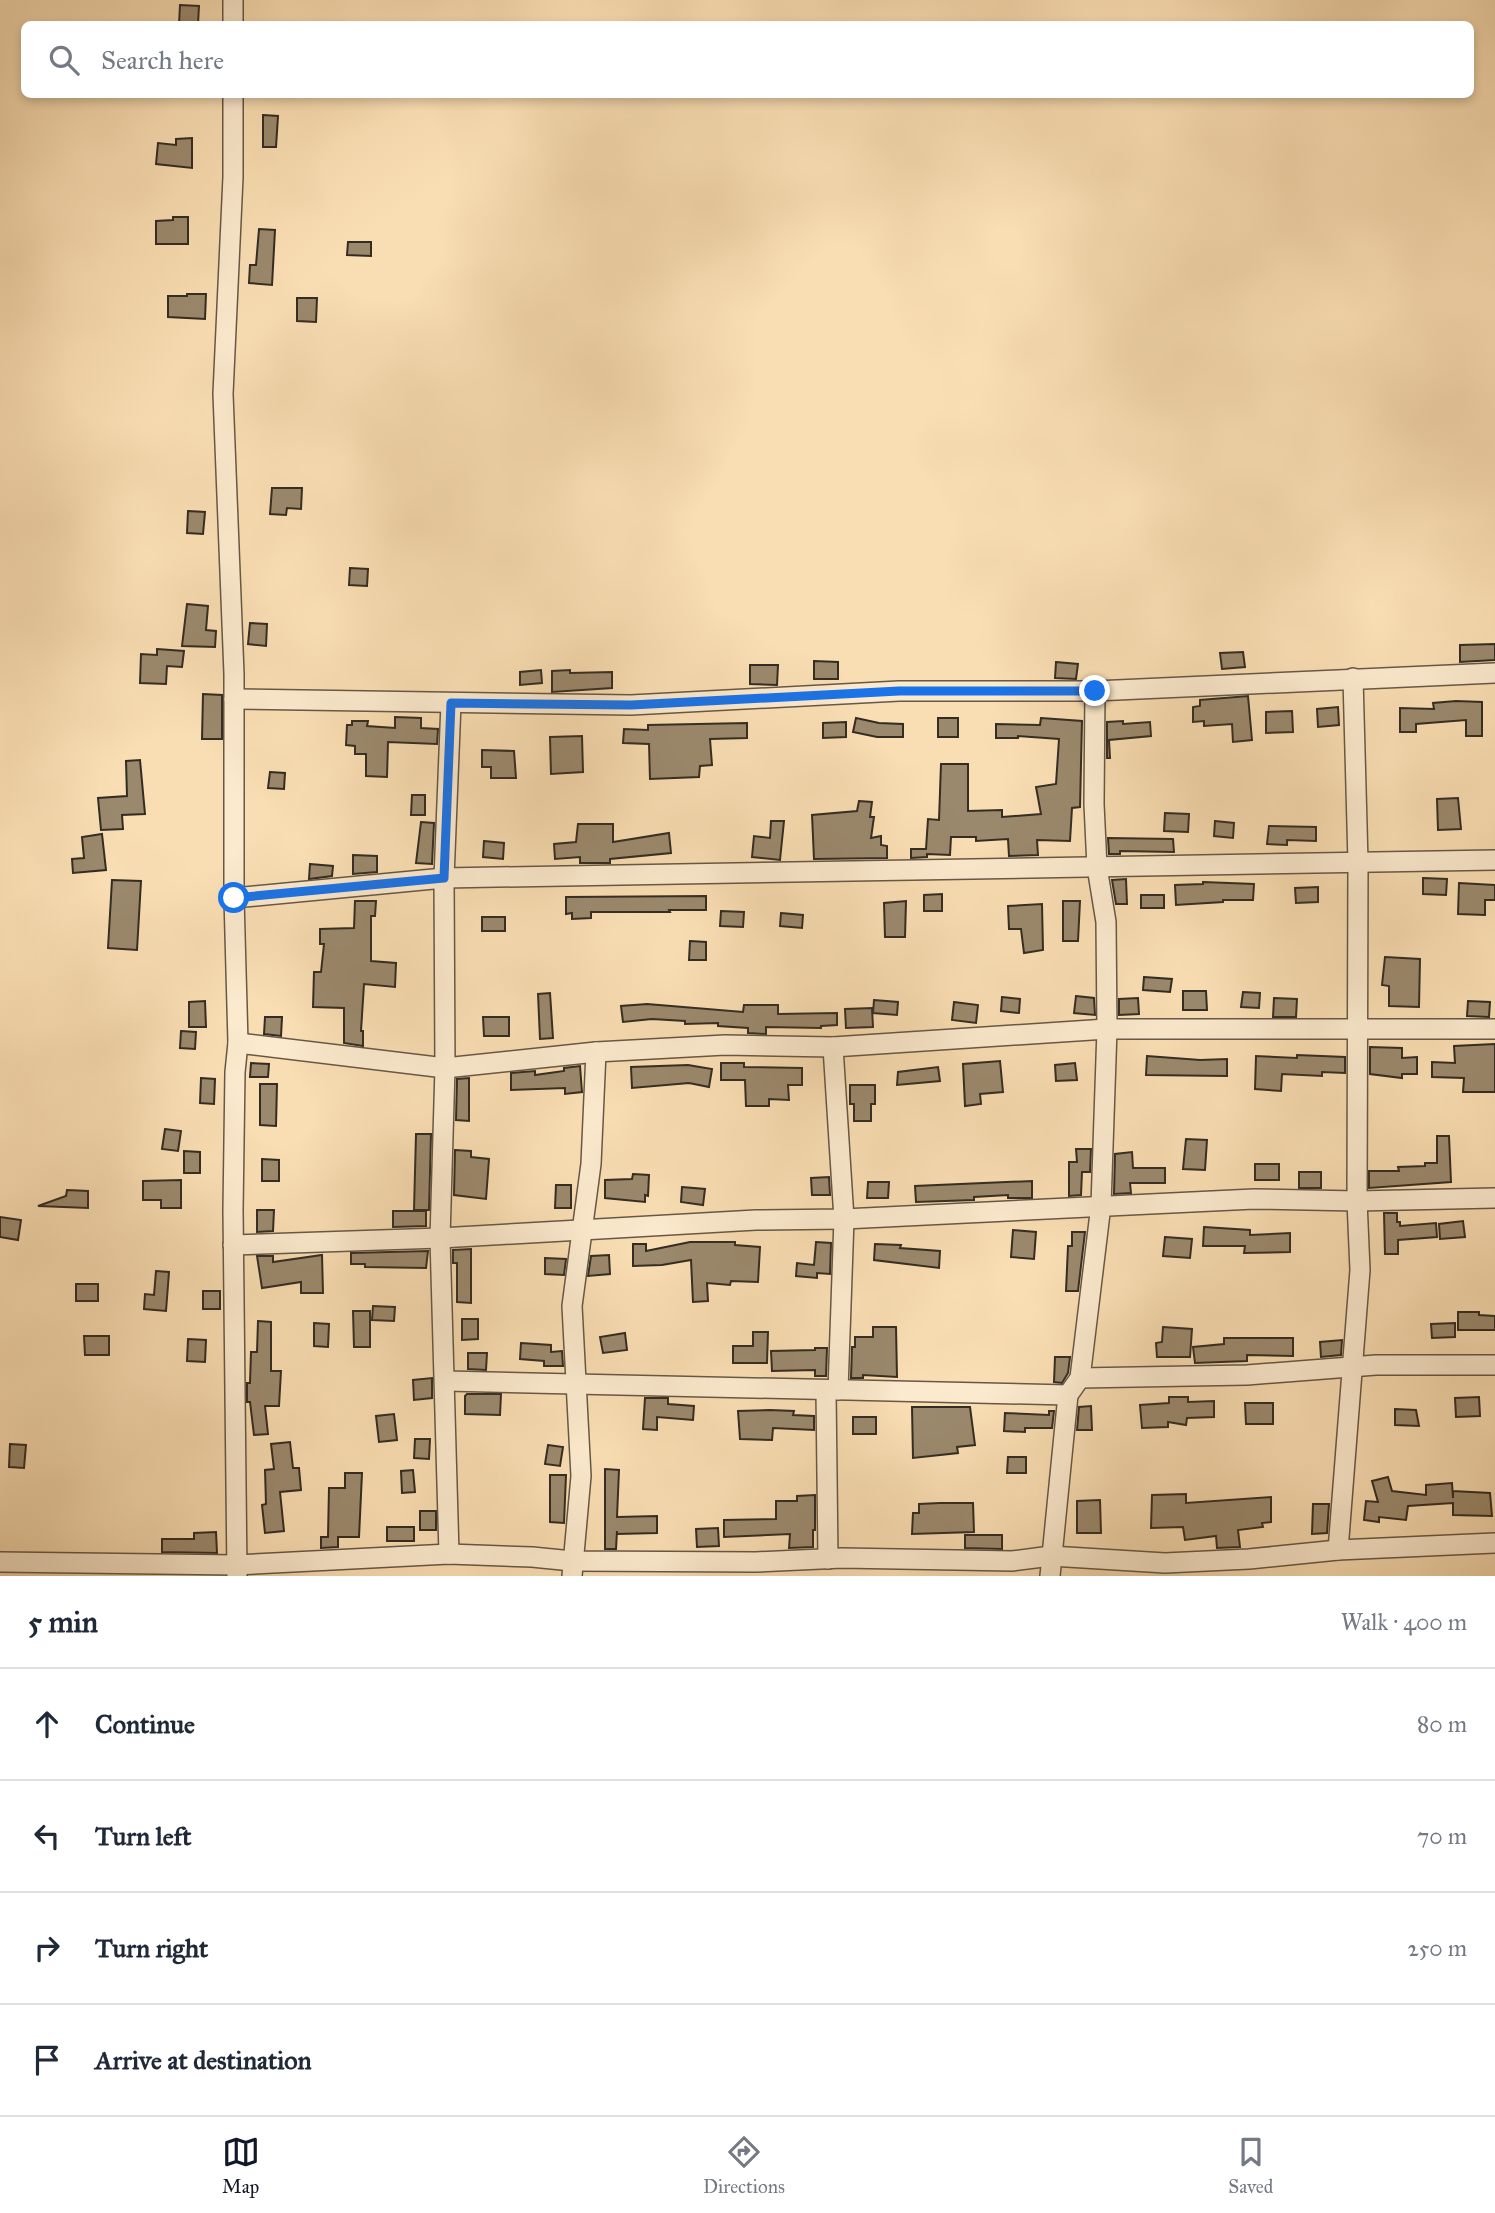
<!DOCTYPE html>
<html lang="en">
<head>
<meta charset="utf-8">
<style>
	:root { --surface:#fff; --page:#f2f2f3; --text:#1f2937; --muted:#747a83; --line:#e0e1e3; --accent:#111827 }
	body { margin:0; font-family:"IM FELL Great Primer",serif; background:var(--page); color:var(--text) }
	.stop { position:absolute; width:21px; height:21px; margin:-16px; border:5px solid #1a73e8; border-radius:50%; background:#fff }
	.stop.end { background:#1a73e8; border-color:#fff; box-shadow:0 2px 7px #0008 }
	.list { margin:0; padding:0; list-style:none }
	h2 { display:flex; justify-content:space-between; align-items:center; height:91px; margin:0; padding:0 28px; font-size:30px }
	h2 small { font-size:23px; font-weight:400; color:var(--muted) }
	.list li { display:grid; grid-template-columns:46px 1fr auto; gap:21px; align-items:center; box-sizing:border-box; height:112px; padding:0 28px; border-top:2px solid var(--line) }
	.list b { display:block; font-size:26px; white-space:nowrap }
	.list em { font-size:23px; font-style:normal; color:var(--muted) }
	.icon { flex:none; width:38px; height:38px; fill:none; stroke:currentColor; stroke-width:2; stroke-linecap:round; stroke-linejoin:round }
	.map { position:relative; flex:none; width:1495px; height:1576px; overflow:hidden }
	.search { position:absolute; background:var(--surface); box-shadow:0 4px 10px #0003; left:21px; right:21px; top:21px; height:77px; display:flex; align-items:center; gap:18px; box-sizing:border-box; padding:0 24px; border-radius:10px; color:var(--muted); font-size:26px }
	.sheet { height:539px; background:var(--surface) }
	nav { display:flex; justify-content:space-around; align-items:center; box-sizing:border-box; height:98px; border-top:2px solid var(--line); background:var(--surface); font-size:19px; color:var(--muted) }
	nav a { display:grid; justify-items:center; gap:4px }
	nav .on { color:var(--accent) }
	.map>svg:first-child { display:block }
	.building { fill:#9b896d; stroke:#342c22; stroke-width:2 }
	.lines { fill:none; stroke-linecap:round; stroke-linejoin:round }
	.minor-casing { stroke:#665846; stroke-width:22 }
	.minor { stroke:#fceace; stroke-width:19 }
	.route { stroke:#1a73e8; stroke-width:9 }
</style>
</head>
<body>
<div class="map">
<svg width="1495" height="1576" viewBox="0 0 1495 1576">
	<rect width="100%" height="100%" fill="#fadeb3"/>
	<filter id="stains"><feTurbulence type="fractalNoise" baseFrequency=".00286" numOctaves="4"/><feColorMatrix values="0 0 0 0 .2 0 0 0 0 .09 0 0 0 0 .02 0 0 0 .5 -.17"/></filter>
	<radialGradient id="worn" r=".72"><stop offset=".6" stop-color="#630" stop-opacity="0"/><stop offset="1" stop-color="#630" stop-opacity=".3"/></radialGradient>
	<g class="building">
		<polygon points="180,5 199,6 198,24 179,24"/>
		<polygon points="263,115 278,116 276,147 263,147"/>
		<polygon points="192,138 192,168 156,164 158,143 176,145 176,139"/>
		<polygon points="173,217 188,217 188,244 156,244 156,221 173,220"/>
		<polygon points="259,229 275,230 272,285 249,283 250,265 256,265"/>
		<polygon points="348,242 371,242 371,256 347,255"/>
		<polygon points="187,294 206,294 205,319 168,317 168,296 187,296"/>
		<polygon points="297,298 317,298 316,322 297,321"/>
		<polygon points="272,488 302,488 301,509 287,508 286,515 270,514"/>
		<polygon points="188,511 205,512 203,534 187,533"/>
		<polygon points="350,568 368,569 367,586 349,585"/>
		<polygon points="187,604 208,606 206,630 216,631 215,647 182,646"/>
		<polygon points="250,623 267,624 266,646 248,644"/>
		<polygon points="1495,644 1495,660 1460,662 1460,645"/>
		<polygon points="157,649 184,651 182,667 167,666 166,684 140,683 141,654 157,655"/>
		<polygon points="1243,652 1245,667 1222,669 1220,653"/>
		<polygon points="814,661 838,662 838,679 814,679"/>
		<polygon points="1056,662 1078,664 1076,679 1055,678"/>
		<polygon points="750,665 778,665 777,685 750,684"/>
		<polygon points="541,670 542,683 520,685 520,672"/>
		<polygon points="570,670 570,673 612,672 612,688 552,692 552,671"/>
		<polygon points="203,694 222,695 222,739 202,739"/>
		<polygon points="1248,696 1252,740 1233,742 1232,724 1204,726 1204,721 1193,722 1193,707 1200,706 1200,700"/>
		<polygon points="1456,701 1482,702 1482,736 1466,736 1466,720 1416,724 1416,732 1400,732 1400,708 1434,709 1433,703"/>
		<polygon points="1338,707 1339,725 1318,727 1317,709"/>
		<polygon points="1292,711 1293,732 1266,733 1266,712"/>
		<polygon points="395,717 421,718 421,728 438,729 437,744 388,742 387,777 366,776 366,754 355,754 355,746 346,745 347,725 352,725 352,721 368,721 367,726 395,728"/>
		<polygon points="856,718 879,723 903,724 903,737 877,737 853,732"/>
		<rect x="938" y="718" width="20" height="19"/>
		<polygon points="1041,718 1082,721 1080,807 1072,808 1070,841 1037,840 1038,855 1009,856 1008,839 976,841 976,837 951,837 950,855 927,854 927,857 911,858 911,849 926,849 928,819 939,820 941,764 968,764 968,811 1002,810 1002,817 1041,814 1036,787 1056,784 1059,739 1018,736 1018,738 996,738 996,724 1040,725"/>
		<polygon points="1123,721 1123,724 1150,722 1151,736 1109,740 1110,758 1107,758 1107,722"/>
		<polygon points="846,722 846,737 823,738 823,723"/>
		<polygon points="747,723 747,738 710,739 712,765 700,766 699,777 650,779 649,744 623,743 624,729 648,730 648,725"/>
		<polygon points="582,736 583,772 551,774 550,737"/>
		<polygon points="482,750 514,751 516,778 491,778 491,767 482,767"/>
		<polygon points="140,760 145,814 122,815 123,829 101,830 98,798 127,796 126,761"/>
		<polygon points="270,772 285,773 284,789 268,788"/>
		<polygon points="412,795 425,795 425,815 411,815"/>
		<polygon points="1458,798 1461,829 1438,830 1437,799"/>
		<polygon points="859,801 872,802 870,817 874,817 871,838 881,836 881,845 887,846 887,858 814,859 812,815 857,811"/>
		<polygon points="1165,813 1189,814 1188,832 1164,831"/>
		<polygon points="771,821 784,821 780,860 752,857 754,836 770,838"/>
		<polygon points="1215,821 1234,823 1233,838 1214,836"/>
		<polygon points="421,822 434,823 432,864 416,863"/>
		<polygon points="578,824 613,824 613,842 669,833 671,853 610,859 610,863 580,863 580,857 555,859 554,844 576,842"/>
		<polygon points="1269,826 1316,827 1316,841 1287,840 1287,845 1267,844"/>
		<polygon points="102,834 106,870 73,873 72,859 84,858 82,837"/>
		<polygon points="1108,838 1173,839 1174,852 1120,851 1120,854 1109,854"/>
		<polygon points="484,841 504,843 503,859 483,857"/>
		<polygon points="353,855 377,856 377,872 353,874"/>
		<polygon points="310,864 333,866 332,876 309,879"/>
		<polygon points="1423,878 1447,879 1446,895 1423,894"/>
		<polygon points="1126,879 1127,904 1116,904 1112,880"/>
		<polygon points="112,880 141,881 137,950 108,948"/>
		<polygon points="1203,882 1254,884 1253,900 1223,900 1223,902 1176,905 1175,885 1203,884"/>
		<polygon points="1459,883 1495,885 1495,900 1485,900 1485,915 1458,914"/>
		<polygon points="1318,887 1318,902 1296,903 1295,888"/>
		<polygon points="942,894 942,911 924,911 924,895"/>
		<rect x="1141" y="895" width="23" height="13"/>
		<polygon points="706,896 706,910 669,910 670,912 591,912 591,918 572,919 572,913 566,914 566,897"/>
		<polygon points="355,901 376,901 375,916 371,916 371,961 396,963 395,987 364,984 361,1031 363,1031 363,1046 344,1043 344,1008 313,1007 314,972 321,972 324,944 320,944 320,929 354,928"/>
		<polygon points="906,901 905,937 885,937 884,903"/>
		<polygon points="1063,901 1080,901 1078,941 1063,941"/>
		<polygon points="1042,904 1043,950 1024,953 1021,929 1009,929 1008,906"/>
		<polygon points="721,911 744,912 743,927 720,926"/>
		<polygon points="781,913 803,915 802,928 780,926"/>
		<rect x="482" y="917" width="23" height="14"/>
		<polygon points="690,941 706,942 706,960 689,960"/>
		<polygon points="1385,957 1420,959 1419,1007 1389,1006 1389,986 1382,985"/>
		<polygon points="1144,977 1172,979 1170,992 1143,990"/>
		<polygon points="1183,991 1206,991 1207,1010 1183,1010"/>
		<polygon points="1243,992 1260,993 1259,1008 1241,1007"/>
		<polygon points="550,993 553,1038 540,1039 538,994"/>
		<polygon points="1076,996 1094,998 1095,1015 1074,1013"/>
		<polygon points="1002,997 1020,999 1019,1013 1001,1011"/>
		<polygon points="1138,998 1139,1014 1119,1015 1119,999"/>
		<polygon points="1274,998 1297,999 1296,1017 1273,1017"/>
		<polygon points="874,1000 898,1002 897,1015 873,1013"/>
		<polygon points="205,1001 206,1027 189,1027 189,1002"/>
		<polygon points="1468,1001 1490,1002 1489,1017 1467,1016"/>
		<polygon points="954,1002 978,1005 976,1023 952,1020"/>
		<polygon points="647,1004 743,1012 744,1005 778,1005 778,1014 837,1013 837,1025 821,1026 821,1028 766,1027 766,1034 748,1033 748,1028 718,1026 718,1023 685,1024 685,1021 652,1019 623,1022 621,1006"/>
		<polygon points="872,1008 873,1027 846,1028 845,1009"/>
		<polygon points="265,1017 282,1017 281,1036 264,1034"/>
		<polygon points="483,1017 509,1017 509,1036 484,1036"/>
		<polygon points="181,1031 196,1032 195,1049 180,1048"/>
		<polygon points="1495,1044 1495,1092 1463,1092 1464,1078 1432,1077 1432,1062 1455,1063 1454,1046"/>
		<polygon points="1370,1047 1402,1048 1402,1058 1417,1057 1417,1074 1402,1074 1402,1078 1370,1074"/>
		<polygon points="1297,1055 1345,1057 1345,1073 1322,1072 1322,1076 1282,1074 1281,1091 1255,1089 1256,1056 1297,1058"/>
		<polygon points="1147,1056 1200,1060 1227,1059 1227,1076 1146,1075"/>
		<polygon points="1000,1061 1003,1092 980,1094 981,1104 965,1106 963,1064"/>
		<polygon points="251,1063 269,1064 268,1077 250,1077"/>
		<polygon points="721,1063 744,1063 744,1067 802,1068 802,1085 788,1085 789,1100 769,1099 769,1106 746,1106 745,1080 721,1080"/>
		<polygon points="1075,1063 1077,1080 1056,1081 1055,1065"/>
		<polygon points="688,1065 712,1069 709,1087 689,1083 632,1088 631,1067"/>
		<polygon points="580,1066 582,1092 565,1094 565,1088 511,1090 511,1073 535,1071 535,1075 564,1071 564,1068"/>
		<polygon points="938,1067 940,1081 897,1085 898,1072"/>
		<polygon points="201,1078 215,1079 214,1104 200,1103"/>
		<polygon points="469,1078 469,1121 456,1120 457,1079"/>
		<polygon points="260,1084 277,1084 276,1126 260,1125"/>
		<polygon points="850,1085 875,1085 875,1104 871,1104 871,1121 854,1121 854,1104 850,1104"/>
		<polygon points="165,1129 181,1131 178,1151 162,1149"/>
		<polygon points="416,1134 431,1134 429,1210 414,1210"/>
		<polygon points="1437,1136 1449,1136 1451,1182 1369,1188 1369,1171 1399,1171 1398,1167 1425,1166 1425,1163 1437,1163"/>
		<polygon points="1186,1139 1207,1140 1205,1170 1183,1169"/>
		<polygon points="1076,1149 1091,1149 1090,1172 1082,1172 1081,1195 1069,1196 1069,1162 1077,1162"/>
		<polygon points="455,1150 471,1151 471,1157 489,1159 486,1199 454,1195"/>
		<polygon points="184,1151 200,1152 200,1173 184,1173"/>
		<polygon points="1132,1152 1133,1168 1165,1168 1165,1183 1130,1183 1131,1193 1114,1194 1115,1154"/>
		<polygon points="262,1159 279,1160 279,1181 262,1181"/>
		<rect x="1255" y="1164" width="24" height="16"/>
		<rect x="1299" y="1172" width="22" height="16"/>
		<polygon points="633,1174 649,1175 648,1196 645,1195 645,1202 605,1198 605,1180 632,1179"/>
		<polygon points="829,1177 830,1195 812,1195 811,1178"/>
		<polygon points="181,1180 181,1208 161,1208 161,1200 143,1200 143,1181"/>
		<polygon points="1032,1181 1032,1198 1008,1198 1008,1195 974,1197 974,1200 916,1202 915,1186"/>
		<polygon points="868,1182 889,1182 888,1198 867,1198"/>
		<polygon points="556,1185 571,1185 571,1208 555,1208"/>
		<polygon points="682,1187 705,1189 703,1205 681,1202"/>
		<polygon points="67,1190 88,1191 88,1208 38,1206 66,1196"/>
		<polygon points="257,1210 274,1210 273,1231 257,1232"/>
		<polygon points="393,1211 426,1211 426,1226 393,1227"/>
		<polygon points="1384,1213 1397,1213 1397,1222 1400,1222 1400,1226 1436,1223 1437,1237 1398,1240 1398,1254 1385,1254"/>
		<polygon points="0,1217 21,1220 18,1240 0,1237"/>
		<polygon points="1463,1221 1465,1237 1440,1239 1439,1224"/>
		<polygon points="1204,1227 1250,1230 1250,1235 1290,1233 1290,1252 1244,1253 1245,1246 1203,1246"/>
		<polygon points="1013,1230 1036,1232 1034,1259 1011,1257"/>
		<polygon points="1072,1232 1085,1232 1078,1291 1066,1291 1068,1246 1072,1246"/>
		<polygon points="1165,1237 1192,1239 1190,1258 1163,1256"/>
		<polygon points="690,1242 735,1242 735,1245 760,1247 758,1282 731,1281 730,1285 707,1283 708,1301 693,1302 691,1260 662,1265 633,1266 633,1244 646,1244 646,1251"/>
		<polygon points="816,1242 831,1243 830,1274 817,1273 817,1278 796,1276 797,1263 814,1265"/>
		<polygon points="875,1244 901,1245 900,1248 940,1251 939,1268 874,1260"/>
		<polygon points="471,1249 471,1303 457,1302 457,1263 453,1263 453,1250"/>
		<polygon points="428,1251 426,1268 365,1267 365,1264 351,1264 351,1253"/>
		<polygon points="322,1255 323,1293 301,1293 301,1282 262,1288 257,1256 273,1256 273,1262"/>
		<polygon points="609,1255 610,1274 588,1276 591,1256"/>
		<polygon points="545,1258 566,1259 564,1275 545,1274"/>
		<polygon points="156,1271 169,1272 166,1311 144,1309 145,1294 154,1295"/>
		<rect x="76" y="1284" width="22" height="17"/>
		<rect x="203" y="1291" width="17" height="18"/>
		<polygon points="373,1306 395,1307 394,1321 372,1320"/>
		<polygon points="353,1311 370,1311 370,1347 354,1347"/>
		<polygon points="1458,1312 1479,1312 1479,1315 1495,1316 1495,1330 1458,1330"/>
		<polygon points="462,1319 478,1319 478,1339 462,1340"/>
		<polygon points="258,1321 271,1322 271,1371 281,1371 279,1406 265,1406 268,1434 254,1435 250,1402 247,1402 247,1383 250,1383 251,1352 257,1352"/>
		<polygon points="314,1323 329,1324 328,1347 314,1346"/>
		<polygon points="1455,1323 1455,1337 1432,1338 1431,1324"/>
		<polygon points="873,1327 896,1327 897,1377 863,1375 863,1378 851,1378 852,1347 855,1347 855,1337 873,1337"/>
		<polygon points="1163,1327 1192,1329 1190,1357 1157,1357 1156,1343 1162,1342"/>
		<polygon points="753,1332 768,1332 767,1363 733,1363 733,1346 753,1346"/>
		<polygon points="625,1333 627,1350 603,1353 600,1337"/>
		<polygon points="84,1336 109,1336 109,1355 85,1355"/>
		<polygon points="1224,1338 1293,1338 1293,1356 1247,1355 1247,1361 1195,1363 1193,1347 1224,1344"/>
		<polygon points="188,1339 206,1340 205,1362 187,1361"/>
		<polygon points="1342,1340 1341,1355 1321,1357 1320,1342"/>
		<polygon points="521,1343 551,1345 551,1352 562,1351 563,1366 544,1366 544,1361 520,1359"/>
		<polygon points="815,1348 827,1348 826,1376 815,1376 815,1370 772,1371 771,1351 815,1350"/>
		<polygon points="468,1353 487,1353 486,1370 468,1369"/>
		<polygon points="1055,1357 1070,1357 1068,1373 1062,1383 1054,1382"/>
		<polygon points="432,1378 432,1398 414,1400 413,1380"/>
		<polygon points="467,1394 501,1394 500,1415 465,1414 465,1396"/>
		<polygon points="1169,1397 1188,1397 1188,1402 1214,1401 1214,1417 1187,1418 1186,1425 1168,1422 1168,1427 1142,1428 1140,1405 1169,1403"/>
		<polygon points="1479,1397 1480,1416 1456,1417 1455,1398"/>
		<polygon points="645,1398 668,1398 668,1404 694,1406 693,1420 657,1417 657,1430 643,1429"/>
		<polygon points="1245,1403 1273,1403 1273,1424 1246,1424"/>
		<polygon points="1091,1406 1092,1430 1077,1430 1079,1407"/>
		<polygon points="912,1407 970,1407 975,1445 957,1447 958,1453 913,1458"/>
		<polygon points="1395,1409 1416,1410 1419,1426 1395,1425"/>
		<polygon points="770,1410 794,1411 793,1415 814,1416 814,1430 773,1428 772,1440 740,1439 738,1411"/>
		<polygon points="1049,1411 1054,1411 1052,1428 1025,1428 1025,1432 1004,1431 1005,1413 1049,1415"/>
		<polygon points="394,1414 397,1440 379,1442 376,1416"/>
		<rect x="853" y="1417" width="23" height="17"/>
		<polygon points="415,1439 430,1439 429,1459 414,1458"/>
		<polygon points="290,1442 293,1468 299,1468 301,1490 280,1492 284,1531 265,1533 262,1505 266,1504 265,1470 274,1469 271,1444"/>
		<polygon points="10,1444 26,1445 24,1468 9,1467"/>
		<polygon points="548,1445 563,1447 560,1466 545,1464"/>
		<polygon points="1008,1457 1026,1457 1026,1473 1007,1473"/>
		<polygon points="605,1469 619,1470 617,1517 657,1516 657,1533 617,1534 617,1531 616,1549 605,1549"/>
		<polygon points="413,1470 415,1492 402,1493 401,1471"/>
		<polygon points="345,1473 362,1473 359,1537 338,1537 338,1547 321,1548 321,1537 328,1537 329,1488 345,1488"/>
		<polygon points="550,1475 566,1475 564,1523 550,1522"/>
		<polygon points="1388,1477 1392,1491 1426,1495 1426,1485 1452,1483 1453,1498 1453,1491 1490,1493 1492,1516 1453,1515 1453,1503 1408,1506 1406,1520 1379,1517 1379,1522 1364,1520 1366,1501 1378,1502 1372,1481"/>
		<polygon points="1186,1494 1186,1503 1271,1497 1271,1522 1262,1523 1263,1527 1238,1530 1240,1547 1217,1548 1216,1536 1185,1540 1183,1527 1151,1528 1152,1495"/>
		<polygon points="815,1495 815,1530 813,1530 813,1547 789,1548 790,1534 724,1537 724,1520 776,1519 776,1501 797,1501 797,1496"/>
		<polygon points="1100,1500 1101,1533 1077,1533 1077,1501"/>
		<polygon points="940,1503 973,1503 974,1532 912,1534 913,1513 919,1513 919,1504"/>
		<polygon points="1313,1504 1329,1504 1327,1533 1312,1534"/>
		<rect x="420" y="1511" width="16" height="19"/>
		<rect x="387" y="1527" width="27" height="14"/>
		<polygon points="718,1528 719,1546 697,1547 696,1529"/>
		<polygon points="216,1532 217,1553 162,1552 162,1539 194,1539 194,1533"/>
		<polygon points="965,1535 1002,1535 1002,1549 965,1548"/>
	</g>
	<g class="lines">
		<g class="minor-casing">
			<g id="minor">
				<polyline points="233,24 233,0"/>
				<polyline points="233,94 233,177 223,394 234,674 234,898 238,1043 235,1072 233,1210 237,1576"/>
				<polyline points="234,699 631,705 899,691 1095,691 1495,673"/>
				<polyline points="234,898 444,878 1495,860"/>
				<polyline points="238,1043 445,1068 596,1052 725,1045 833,1047 1107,1029 1495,1029"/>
				<polyline points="833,1047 844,1219 838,1390"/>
				<polyline points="233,1245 440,1238 756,1220 844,1219 1254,1199 1357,1201 1495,1198"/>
				<polyline points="1080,1378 1247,1375 1376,1365 1495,1365"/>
				<polyline points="446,1381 1068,1395"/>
				<polyline points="826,1391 828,1559"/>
				<polyline points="1338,1550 1360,1270 1357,1201 1358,862 1353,678"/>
				<polyline points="449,1554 440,1238 445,1068 444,878 451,703"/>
				<polyline points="0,1562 236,1565 449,1554 532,1557 572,1561 756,1562 842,1558 1012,1561 1051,1556 1165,1563 1249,1559 1338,1550 1495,1543"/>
				<polyline points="572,1576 581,1476 572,1306 591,1164 596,1052"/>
				<polyline points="1050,1576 1068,1395 1080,1378 1101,1205 1107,1029 1106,922 1097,867 1094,804 1095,691"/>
			</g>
		</g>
		<use href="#minor" class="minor"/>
	</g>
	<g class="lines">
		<polyline class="route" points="234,898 444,878 451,703 631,705 899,691 1095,691"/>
	</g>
	<rect width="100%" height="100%" filter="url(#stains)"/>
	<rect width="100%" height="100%" fill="url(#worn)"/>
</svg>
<div class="stop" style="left:234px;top:898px"></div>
<div class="stop end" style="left:1095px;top:691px"></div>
<div class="search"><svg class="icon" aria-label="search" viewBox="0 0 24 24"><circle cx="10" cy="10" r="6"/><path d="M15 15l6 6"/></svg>Search here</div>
</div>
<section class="sheet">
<h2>5 min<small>Walk · 400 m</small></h2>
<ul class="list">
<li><svg class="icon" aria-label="ahead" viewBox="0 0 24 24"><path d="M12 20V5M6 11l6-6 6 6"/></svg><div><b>Continue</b></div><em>80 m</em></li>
<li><svg class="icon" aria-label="left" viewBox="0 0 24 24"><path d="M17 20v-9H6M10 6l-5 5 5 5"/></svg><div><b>Turn left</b></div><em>70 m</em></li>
<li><svg class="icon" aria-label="right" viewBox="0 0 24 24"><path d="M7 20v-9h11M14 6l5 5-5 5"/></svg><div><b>Turn right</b></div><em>250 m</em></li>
<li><svg class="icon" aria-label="arrive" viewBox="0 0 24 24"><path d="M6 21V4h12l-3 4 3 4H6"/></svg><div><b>Arrive at destination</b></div></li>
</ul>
</section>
<nav>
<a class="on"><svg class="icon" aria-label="map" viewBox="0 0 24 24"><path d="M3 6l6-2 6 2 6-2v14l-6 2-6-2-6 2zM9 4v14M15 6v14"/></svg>Map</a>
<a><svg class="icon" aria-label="directions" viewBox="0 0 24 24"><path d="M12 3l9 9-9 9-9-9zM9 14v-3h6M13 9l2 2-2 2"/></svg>Directions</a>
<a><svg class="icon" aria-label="saved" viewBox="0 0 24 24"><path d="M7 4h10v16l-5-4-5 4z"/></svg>Saved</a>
</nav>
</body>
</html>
